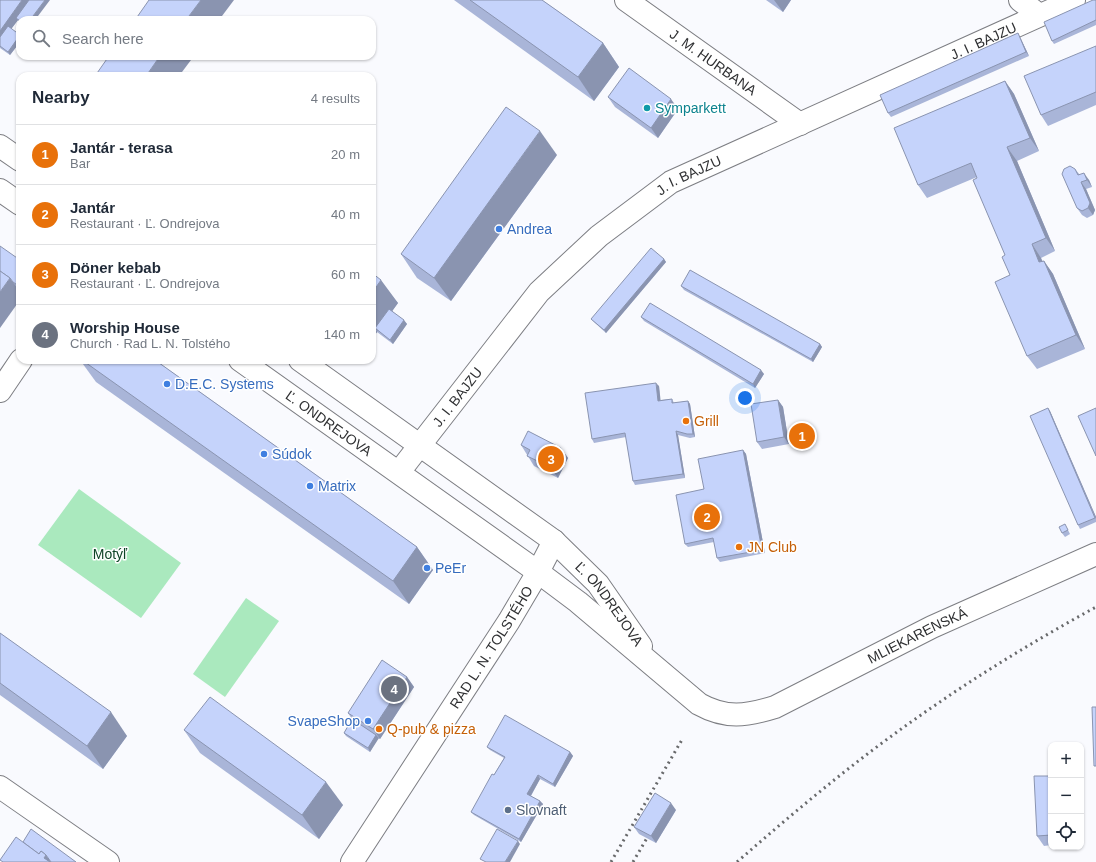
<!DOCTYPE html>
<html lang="en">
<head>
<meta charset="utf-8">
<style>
	:root { --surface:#fff; --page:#f6f6f7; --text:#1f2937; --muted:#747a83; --line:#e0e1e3; --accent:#677019 }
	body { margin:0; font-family:Helvetica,sans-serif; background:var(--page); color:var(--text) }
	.controls { position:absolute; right:12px; bottom:12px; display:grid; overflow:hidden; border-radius:8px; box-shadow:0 1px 3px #0004 }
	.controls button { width:36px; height:36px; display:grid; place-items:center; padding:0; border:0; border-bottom:1px solid var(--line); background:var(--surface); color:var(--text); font:20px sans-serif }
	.you { position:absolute; left:745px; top:398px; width:14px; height:14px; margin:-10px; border:3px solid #fff; border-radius:50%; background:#1a73e8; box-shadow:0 0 0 6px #1a73e833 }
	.badge { display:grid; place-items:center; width:26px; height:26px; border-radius:50%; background:var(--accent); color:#fff; font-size:13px; font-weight:700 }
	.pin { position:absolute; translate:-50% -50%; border:2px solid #fff; box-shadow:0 1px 4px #0006 }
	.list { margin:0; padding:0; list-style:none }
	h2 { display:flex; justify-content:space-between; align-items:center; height:52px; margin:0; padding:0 16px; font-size:17px }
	h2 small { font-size:13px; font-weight:400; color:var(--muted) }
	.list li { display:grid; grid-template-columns:26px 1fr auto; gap:12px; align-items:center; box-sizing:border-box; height:60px; padding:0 16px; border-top:1px solid var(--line) }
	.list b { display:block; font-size:15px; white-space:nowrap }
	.list p { margin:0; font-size:13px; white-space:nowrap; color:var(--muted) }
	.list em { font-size:13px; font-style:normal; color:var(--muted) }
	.icon { flex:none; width:22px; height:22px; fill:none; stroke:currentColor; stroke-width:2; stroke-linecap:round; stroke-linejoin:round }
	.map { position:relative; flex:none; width:1096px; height:862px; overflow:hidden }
	.search { position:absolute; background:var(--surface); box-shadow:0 1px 3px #0004; left:16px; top:16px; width:360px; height:44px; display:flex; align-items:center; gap:10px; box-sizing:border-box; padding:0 14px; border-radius:12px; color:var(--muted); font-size:15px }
	.panel { position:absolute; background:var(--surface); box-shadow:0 1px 3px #0004; left:16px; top:72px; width:360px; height:292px; border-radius:12px }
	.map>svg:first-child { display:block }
	.green { fill:#aae9be }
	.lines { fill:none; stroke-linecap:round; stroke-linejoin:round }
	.minor-casing { stroke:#7d7e83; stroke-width:24 }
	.minor { stroke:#fff; stroke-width:22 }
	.rail { stroke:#68696b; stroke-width:3; stroke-dasharray:2 4; stroke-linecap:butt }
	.wall { fill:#a9b5d8 }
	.shaded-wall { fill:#8a94b0 }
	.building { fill:#c5d3fb; stroke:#8a94b0 }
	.culture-dot { fill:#0f9aa8; stroke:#fff; stroke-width:1.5 }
	.shop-dot { fill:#3f7fe0; stroke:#fff; stroke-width:1.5 }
	.food-dot { fill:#e8710a; stroke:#fff; stroke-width:1.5 }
	.service-dot { fill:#5c6f8a; stroke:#fff; stroke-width:1.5 }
	.labels { text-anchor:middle; stroke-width:3; stroke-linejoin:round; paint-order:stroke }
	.street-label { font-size:14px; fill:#2f3032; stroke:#fff }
	.culture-label { font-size:14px; fill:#0d838f; stroke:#fff; text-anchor:start }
	.shop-label { font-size:14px; fill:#366cbe; stroke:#fff; text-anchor:start }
	.food-label { font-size:14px; fill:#c56008; stroke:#fff; text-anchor:start }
	.park-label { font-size:14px; fill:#0d4325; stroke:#fff }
	.service-label { font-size:14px; fill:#4e5e75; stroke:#fff; text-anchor:start }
</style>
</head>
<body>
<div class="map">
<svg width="1096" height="862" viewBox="0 0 1096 862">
	<rect width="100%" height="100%" fill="#f9fafe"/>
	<g class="green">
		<polygon points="79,489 181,563 141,618 38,545"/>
		<polygon points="246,598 279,621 225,697 193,674"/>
	</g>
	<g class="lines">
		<g class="minor-casing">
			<g id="minor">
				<path id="s1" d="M626 0 800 124"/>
				<polyline points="1020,0 1039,15"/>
				<polyline points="0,146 20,160"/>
				<polyline points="0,190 20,204"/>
				<path id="s2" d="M240 360 538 572 578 602 699 704C726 719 746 716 775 707L932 627 1096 554"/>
				<path id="s3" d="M300 360 554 541 598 584 641 646"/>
				<polyline points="0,391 21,360"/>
				<path id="s4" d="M399 472 539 292 599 236 671 182 1074 0"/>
				<polyline points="0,787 108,862"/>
				<path id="s5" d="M352 862 509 621 538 572 554 541"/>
			</g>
		</g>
		<use href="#minor" class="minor"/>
		<g class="rail">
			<polyline points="611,862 683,738"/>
			<polyline points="633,862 647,838"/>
			<path d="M737 862C793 813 850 765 911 722 970 680 1032 642 1096 607"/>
		</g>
	</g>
	<g class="wall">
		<polygon points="0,0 20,20 20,22 18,20 11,29 20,35 20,42 10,55 0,48"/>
		<polygon points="454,0 542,0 603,43 619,67 594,101"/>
		<polygon points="766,0 791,0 783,12"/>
		<polygon points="1096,0 1096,25 1054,44 1052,41"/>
		<polygon points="1020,37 1029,56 891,117 888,113"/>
		<polygon points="1096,46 1096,105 1048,126 1041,115"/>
		<polygon points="1005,81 1014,94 1039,151 1017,161 1055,251 1041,258 1042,261 1044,261 1053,274 1085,349 1037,369 1027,356 1010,275 1005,255 977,177 927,198 918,185"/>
		<polygon points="608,97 678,109 658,138 615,107"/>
		<polygon points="557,155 451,301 417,278 401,254"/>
		<polygon points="1075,169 1080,175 1089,180 1092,187 1086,189 1095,210 1093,215 1087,218 1082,215 1077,208"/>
		<polygon points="664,259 666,262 606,333 594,322 591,319"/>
		<polygon points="20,260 20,291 18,289 0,328"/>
		<polygon points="372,273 398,303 392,311 407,324 393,344 377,332 373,338 372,337"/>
		<polygon points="681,286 820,344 822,347 813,362 684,290"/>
		<polygon points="641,317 764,374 755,388 644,321"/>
		<polygon points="80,360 155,360 417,547 433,570 409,604 96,382"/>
		<polygon points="659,386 660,400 672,399 674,403 688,401 690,404 695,437 690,438 678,435 685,478 635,485 633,481 626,437 594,443 592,439"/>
		<polygon points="778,400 783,407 789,444 762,449 757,442"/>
		<polygon points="1048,408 1050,411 1096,517 1096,522 1080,529 1078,525"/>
		<polygon points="521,445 561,448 568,458 558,478 534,466"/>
		<polygon points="743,450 746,454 765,553 720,562 717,558 714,542 688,547 685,544 704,489"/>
		<polygon points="1067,528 1070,534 1065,537 1062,533"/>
		<polygon points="0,633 127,736 103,769 0,695"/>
		<polygon points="407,677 414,687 380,739 378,738 370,752 346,736 344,733 352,719 348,713"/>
		<polygon points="184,730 343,805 319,839 200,753"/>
		<polygon points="487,747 570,752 573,756 555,787 540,779 531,796 540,801 543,804 521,842 474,815 471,812 504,758 490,750"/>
		<polygon points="1051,776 1051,845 1044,846 1037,836"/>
		<polygon points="676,810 656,843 639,834 634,827"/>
	</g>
	<g class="shaded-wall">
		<polygon points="22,0 32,0 16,18 18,20 0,44 0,31"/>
		<polygon points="45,0 50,0 35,20 30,20"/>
		<polygon points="201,0 234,0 219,20 186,20"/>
		<polygon points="774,0 791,0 783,12"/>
		<polygon points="1018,33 1020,37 1029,56 1026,52"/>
		<polygon points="20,35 20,42 10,55 8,52"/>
		<polygon points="603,43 619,67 594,101 578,77"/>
		<polygon points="160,56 194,56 179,76 146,76"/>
		<polygon points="1005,81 1014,94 1039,151 1030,138"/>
		<polygon points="671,99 678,109 658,138 651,128"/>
		<polygon points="540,131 557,155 451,301 434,278"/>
		<polygon points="1007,147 1017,161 1055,251 1046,238"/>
		<polygon points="1084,173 1089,180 1092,187 1087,180"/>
		<polygon points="1081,182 1086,189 1095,210 1093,215 1088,208"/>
		<polygon points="1032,244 1041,258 1049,276 1039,262"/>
		<polygon points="664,259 666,262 606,333 604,330"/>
		<polygon points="1044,261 1053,274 1085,349 1076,335"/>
		<polygon points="10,278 20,292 20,300 0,328 0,292"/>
		<polygon points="381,280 398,303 378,331 375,328 377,332 373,338 372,336 372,293"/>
		<polygon points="404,320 407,324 393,344 390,340"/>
		<polygon points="820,344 822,347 813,362 811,359"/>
		<polygon points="761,370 764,374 755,388 753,384"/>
		<polygon points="656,383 659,386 661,404 658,401"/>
		<polygon points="778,400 783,407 789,444 784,437"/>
		<polygon points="688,401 690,404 695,437 693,434"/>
		<polygon points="1048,408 1050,411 1096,517 1096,519"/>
		<polygon points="676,431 678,435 685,478 683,474"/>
		<polygon points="561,448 568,458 558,478 550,467"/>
		<polygon points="743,450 746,454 765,553 762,550"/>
		<polygon points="417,547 433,570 409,604 393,581"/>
		<polygon points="407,677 414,687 380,739 373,729"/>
		<polygon points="111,712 127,736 103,769 87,746"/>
		<polygon points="376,735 379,738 370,752 368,748"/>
		<polygon points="570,752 573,756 555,787 553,784"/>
		<polygon points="538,775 540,779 530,797 527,794"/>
		<polygon points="326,782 343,805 319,839 302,815"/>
		<polygon points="540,801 543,804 521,842 519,839"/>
		<polygon points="671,803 676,810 656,843 651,836"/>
		<polygon points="518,841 520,844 510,862 505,862"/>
		<polygon points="46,855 51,862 45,862 44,858"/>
	</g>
	<g class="building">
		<polygon points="0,0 22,0 0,31"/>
		<polygon points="29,0 45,0 30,20 20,20 20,21 16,18"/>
		<polygon points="149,0 201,0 186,20 135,20"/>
		<polygon points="470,0 542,0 603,43 578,77"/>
		<polygon points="1093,0 1096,0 1096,20 1052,41 1044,22"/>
		<polygon points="8,26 20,35 8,52 0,46 0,37"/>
		<polygon points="1018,33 1026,52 888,113 880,95"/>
		<polygon points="1096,46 1096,92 1041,115 1024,76"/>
		<polygon points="109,56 160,56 146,76 95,76"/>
		<polygon points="629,68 671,99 651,128 608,97"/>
		<polygon points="1005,81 1030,138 1007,147 1046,238 1032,244 1039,262 1044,261 1076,335 1027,356 995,282 1010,275 1002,257 1005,255 973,180 977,178 971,163 918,185 894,128"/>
		<polygon points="506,107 540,131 434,278 401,254"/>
		<polygon points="1070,166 1075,169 1078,175 1084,173 1087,180 1081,182 1090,203 1088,208 1082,211 1077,208 1062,174 1064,169"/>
		<polygon points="0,246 20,260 20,287 13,282 10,278 0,271"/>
		<polygon points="651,248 664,259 604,330 591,319"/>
		<polygon points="690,270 820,344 811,359 681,286"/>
		<polygon points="0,271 10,278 0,292"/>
		<polygon points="372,273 381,280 372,293"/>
		<polygon points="650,303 761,370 753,384 641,317"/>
		<polygon points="389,309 404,320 390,340 375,328"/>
		<polygon points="82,360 155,360 417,547 393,581"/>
		<polygon points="656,383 658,401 672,399 672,403 688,401 693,434 687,434 676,431 683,474 633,481 625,433 592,439 585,393"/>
		<polygon points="778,400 784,437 757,442 751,404"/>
		<polygon points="1048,408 1095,518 1078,525 1030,416"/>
		<polygon points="1096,408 1096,456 1078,416"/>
		<polygon points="528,431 561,448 550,467 527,456 530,450 521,445"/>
		<polygon points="743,450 762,550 717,558 713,538 685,544 676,495 704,489 698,459"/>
		<polygon points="1065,524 1068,530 1062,533 1059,527"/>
		<polygon points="0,633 111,712 87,746 0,683"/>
		<polygon points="382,660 407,677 373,729 348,713"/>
		<polygon points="210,697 326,782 302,815 184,730"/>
		<polygon points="1092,707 1096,707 1096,766 1094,766"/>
		<polygon points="505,715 570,752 553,784 538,775 527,794 540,801 519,839 471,812 492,774 494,775 505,757 487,747"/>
		<polygon points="352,719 376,735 368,748 344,733"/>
		<polygon points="1034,776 1051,776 1051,835 1037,836"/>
		<polygon points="655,793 671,803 651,836 634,827"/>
		<polygon points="31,829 76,862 51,862 46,855 41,851 39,854 23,842"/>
		<polygon points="497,829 518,841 505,862 486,862 480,859"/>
		<polygon points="16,837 39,854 41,851 46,855 44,858 50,862 3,862 0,860"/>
	</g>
	<circle class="culture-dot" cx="647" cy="108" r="4"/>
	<g class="shop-dot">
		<circle cx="499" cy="229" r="4"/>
		<circle cx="167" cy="384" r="4"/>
		<circle cx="264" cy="454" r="4"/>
		<circle cx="310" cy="486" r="4"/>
		<circle cx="427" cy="568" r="4"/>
		<circle cx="368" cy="721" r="4"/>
	</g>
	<g class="food-dot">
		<circle cx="686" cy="421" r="4"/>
		<circle cx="739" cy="547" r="4"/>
		<circle cx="379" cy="729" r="4"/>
	</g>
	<circle class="service-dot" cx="508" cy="810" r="4"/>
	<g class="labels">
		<g class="street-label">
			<text dy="5" stroke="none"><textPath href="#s4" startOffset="743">J. I. BAJZU</textPath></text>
			<text dy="5" stroke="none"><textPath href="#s1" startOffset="107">J. M. HURBANA</textPath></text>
			<text dy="5" stroke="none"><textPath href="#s4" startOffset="419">J. I. BAJZU</textPath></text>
			<text dy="5" stroke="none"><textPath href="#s4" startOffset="95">J. I. BAJZU</textPath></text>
			<text dy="5" stroke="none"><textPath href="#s2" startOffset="109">Ľ. ONDREJOVA</textPath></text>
			<text dy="5" stroke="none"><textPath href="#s3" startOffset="396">Ľ. ONDREJOVA</textPath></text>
			<text dy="5" stroke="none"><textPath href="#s2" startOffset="812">MLIEKARENSKÁ</textPath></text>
			<text dy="5" stroke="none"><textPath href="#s5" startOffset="256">RAD L. N. TOLSTÉHO</textPath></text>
		</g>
		<g class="culture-label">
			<text x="655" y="113">Symparkett</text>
		</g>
		<g class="shop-label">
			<text x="507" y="234">Andrea</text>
			<text x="175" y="389">D.E.C. Systems</text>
			<text x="272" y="459">Súdok</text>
			<text x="318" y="491">Matrix</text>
			<text x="435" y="573">PeEr</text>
			<text x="360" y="726" text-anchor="end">SvapeShop</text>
		</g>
		<g class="food-label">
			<text x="694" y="426">Grill</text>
			<text x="747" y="552">JN Club</text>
			<text x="387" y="734">Q-pub &amp; pizza</text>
		</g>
		<g class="park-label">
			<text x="110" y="559">Motýľ</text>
		</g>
		<g class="service-label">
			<text x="516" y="815">Slovnaft</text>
		</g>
	</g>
</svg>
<div class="controls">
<button>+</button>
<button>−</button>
<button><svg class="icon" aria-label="locate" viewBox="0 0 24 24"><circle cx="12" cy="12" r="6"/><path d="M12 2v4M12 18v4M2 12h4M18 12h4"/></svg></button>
</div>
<div class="you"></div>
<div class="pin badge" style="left:802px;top:436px;background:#e8710a">1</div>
<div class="pin badge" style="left:707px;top:517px;background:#e8710a">2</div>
<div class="pin badge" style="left:551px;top:459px;background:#e8710a">3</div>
<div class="pin badge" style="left:394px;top:689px;background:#6b7280">4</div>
<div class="search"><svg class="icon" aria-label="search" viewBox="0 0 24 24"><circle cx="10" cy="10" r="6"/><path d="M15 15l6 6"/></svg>Search here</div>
<section class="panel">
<h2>Nearby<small>4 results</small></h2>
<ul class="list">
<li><span class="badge" style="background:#e8710a">1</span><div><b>Jantár - terasa</b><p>Bar</p></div><em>20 m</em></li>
<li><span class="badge" style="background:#e8710a">2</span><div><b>Jantár</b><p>Restaurant · Ľ. Ondrejova</p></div><em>40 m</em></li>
<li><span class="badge" style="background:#e8710a">3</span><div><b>Döner kebab</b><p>Restaurant · Ľ. Ondrejova</p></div><em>60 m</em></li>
<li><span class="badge" style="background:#6b7280">4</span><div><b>Worship House</b><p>Church · Rad L. N. Tolstého</p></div><em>140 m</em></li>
</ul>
</section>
</div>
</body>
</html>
